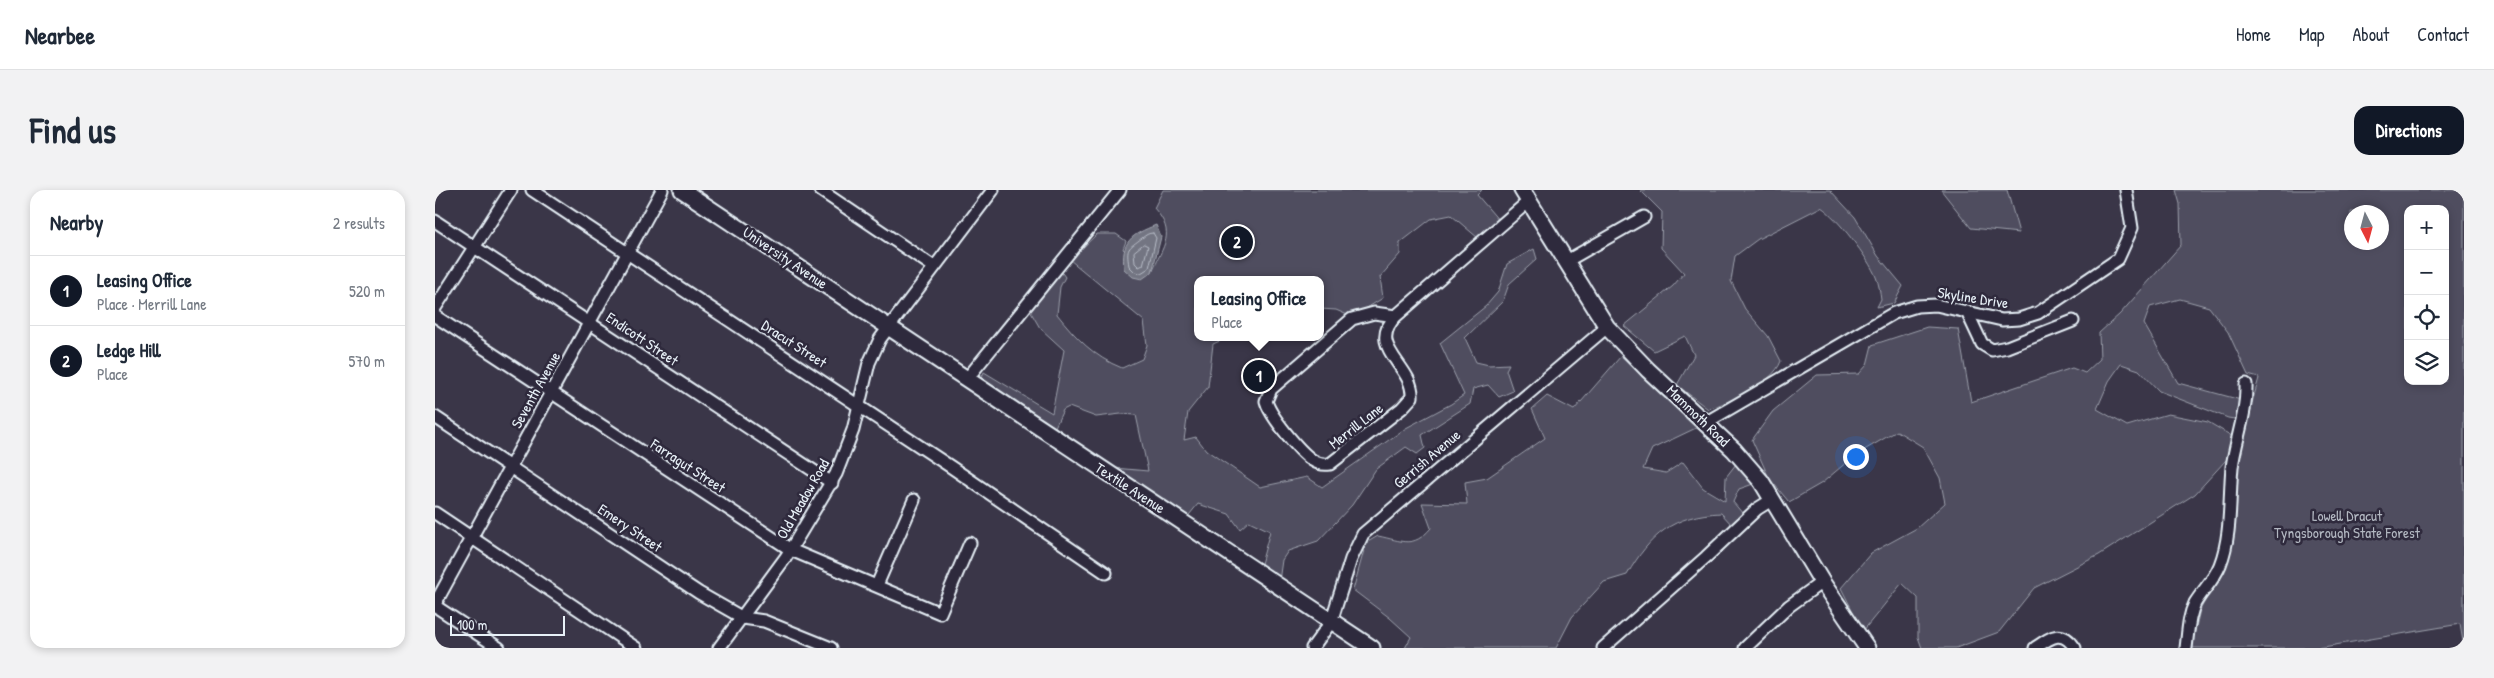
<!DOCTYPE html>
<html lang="en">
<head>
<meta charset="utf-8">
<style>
	:root { --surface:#fff; --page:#f2f2f3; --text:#1f2937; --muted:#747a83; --line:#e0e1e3; --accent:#111827 }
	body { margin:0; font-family:"Patrick Hand",sans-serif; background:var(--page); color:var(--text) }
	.controls { position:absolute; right:15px; top:15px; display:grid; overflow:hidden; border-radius:10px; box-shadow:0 2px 8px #0003 }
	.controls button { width:45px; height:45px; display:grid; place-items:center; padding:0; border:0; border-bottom:1px solid var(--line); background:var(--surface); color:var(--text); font:25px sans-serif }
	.compass { position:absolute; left:1909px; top:15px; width:45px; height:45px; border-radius:50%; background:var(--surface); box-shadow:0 2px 8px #0003; rotate:174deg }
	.scale { position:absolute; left:15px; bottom:12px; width:115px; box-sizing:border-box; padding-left:5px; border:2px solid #e8f1f8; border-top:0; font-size:14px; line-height:18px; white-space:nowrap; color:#e8f1f8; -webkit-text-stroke:4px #2f2a3d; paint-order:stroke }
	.you { position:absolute; left:1420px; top:266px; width:18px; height:18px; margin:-12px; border:4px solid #fff; border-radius:50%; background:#1a73e8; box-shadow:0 0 0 8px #1a73e833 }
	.badge { display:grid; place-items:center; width:32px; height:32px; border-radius:50%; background:var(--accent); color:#fff; font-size:16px; font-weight:700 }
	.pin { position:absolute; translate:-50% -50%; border:2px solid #fff; box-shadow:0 1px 5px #0006 }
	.popup { position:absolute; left:759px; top:86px; width:130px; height:65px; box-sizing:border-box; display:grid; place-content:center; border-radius:10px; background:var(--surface); filter:drop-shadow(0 1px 4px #0005); font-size:16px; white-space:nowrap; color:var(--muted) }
	.popup b { font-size:19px; color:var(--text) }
	.popup::after { content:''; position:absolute; left:50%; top:100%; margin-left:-10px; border:10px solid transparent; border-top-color:var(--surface) }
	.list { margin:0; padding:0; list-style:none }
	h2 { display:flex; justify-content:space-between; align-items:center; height:65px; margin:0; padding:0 20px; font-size:21px }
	h2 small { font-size:16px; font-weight:400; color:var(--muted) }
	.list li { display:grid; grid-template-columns:32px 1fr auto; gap:15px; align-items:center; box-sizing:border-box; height:70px; padding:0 20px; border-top:1px solid var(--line) }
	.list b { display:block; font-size:19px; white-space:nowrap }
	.list p { margin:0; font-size:16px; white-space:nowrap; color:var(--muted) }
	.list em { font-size:16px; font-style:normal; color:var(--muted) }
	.icon { flex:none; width:28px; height:28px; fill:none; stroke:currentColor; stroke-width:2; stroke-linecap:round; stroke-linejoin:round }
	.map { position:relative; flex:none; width:2029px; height:458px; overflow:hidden; border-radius:15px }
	header { display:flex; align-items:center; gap:30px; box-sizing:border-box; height:70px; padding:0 25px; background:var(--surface); border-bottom:1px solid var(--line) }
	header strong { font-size:24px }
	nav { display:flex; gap:28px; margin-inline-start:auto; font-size:18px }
	.intro { display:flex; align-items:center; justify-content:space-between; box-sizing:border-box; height:120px; padding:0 30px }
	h1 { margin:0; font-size:35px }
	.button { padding:12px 22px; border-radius:15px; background:var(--accent); color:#fff; font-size:18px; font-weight:700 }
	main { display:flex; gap:30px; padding:0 30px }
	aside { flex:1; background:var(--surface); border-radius:15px; box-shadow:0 2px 8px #0003 }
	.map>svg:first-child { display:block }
	.green { fill:#504e5f; stroke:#9ca0ac; fill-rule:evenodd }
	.water { fill:#737482; stroke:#a2a6b1 }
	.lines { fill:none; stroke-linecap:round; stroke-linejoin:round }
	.shore { stroke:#b9bfc9; stroke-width:1 }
	.minor-casing { stroke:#e8f1f8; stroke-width:15 }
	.major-casing { stroke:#e8f1f8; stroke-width:19 }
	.minor { stroke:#2f2a3d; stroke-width:11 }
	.major { stroke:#2f2a3d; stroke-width:15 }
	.labels { text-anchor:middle; stroke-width:5; stroke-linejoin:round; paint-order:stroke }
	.street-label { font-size:15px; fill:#e8f1f8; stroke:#2f2a3d }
	.park-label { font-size:15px; fill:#b3b8c2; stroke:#2f2a3d }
</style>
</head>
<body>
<header>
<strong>Nearbee</strong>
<nav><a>Home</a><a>Map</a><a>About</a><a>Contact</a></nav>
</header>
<div class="intro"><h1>Find us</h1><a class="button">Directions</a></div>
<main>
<aside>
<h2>Nearby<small>2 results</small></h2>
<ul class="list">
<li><span class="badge">1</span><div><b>Leasing Office</b><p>Place · Merrill Lane</p></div><em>520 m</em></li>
<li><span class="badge">2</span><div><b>Ledge Hill</b><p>Place</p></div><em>570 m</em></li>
</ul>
</aside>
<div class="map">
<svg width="2029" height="458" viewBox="0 0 2029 458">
	<rect width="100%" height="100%" fill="#3a3648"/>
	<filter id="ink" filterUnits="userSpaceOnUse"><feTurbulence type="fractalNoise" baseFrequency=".02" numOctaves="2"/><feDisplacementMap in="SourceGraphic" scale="10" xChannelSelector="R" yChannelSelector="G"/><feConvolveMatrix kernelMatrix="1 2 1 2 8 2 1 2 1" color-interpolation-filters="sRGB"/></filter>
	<g filter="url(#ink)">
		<g class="green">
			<path d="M728 0H1047L1042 5 1065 32 1043 48 1016 25 996 29 965 53V64L945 87 948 108 917 127 901 120 885 119V90H763V147H794L778 154 773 197 753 222 749 250 761 247 771 260 825 297 872 287 887 297 971 238 1016 214 1029 205 1005 153 1051 116 1063 102 1072 74 1099 59 1102 69 1074 94 1068 111 1030 148 1041 172 1054 175 1074 174 1071 180 1078 201 1064 207 1053 195 1038 199 1035 214 987 245 990 258 982 264 971 257 941 279 917 315 883 351 853 361 847 370 844 391 824 381 835 341 814 331 805 339 794 324 763 314 750 330 679 278 713 281 701 225 686 224 661 227 634 217 628 220 620 237 546 189 549 182 617 223 629 160 605 138 594 119 625 80 630 87 625 97 622 124C641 148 659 167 687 178L707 169 712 155 709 131 635 70 662 44H681L691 51 688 59 717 82C728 55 742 44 719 18Z"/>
			<path d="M1205 0H1395L1420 27 1443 66 1468 96 1459 113 1442 117 1446 109C1445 102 1444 94 1441 87 1434 69 1402 27 1386 17L1323 49 1300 66 1296 91 1310 119 1333 146 1346 171C1338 194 1296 211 1273 219L1242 195 1259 165 1250 146 1219 161 1189 136 1238 96 1249 83 1226 58 1227 22Z"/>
			<polygon points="1506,0 1572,0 1584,43 1536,38"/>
			<path d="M1741 0H2029V458L2025 434 1882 458H1756L1765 420 1779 395 1803 271 1791 270 1760 304 1664 365 1599 398 1564 442 1521 458H1487L1483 447V408L1467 393 1428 441 1406 398 1436 363 1482 338 1510 313 1505 288 1488 257 1462 241 1419 266 1387 293 1354 312 1334 288 1317 250 1338 221 1382 185 1424 184 1432 175 1437 155 1492 137 1523 139 1536 212 1637 178 1650 183 1665 169 1664 143 1685 124 1746 55 1745 14ZM1973 19H2010V191H1973ZM1916 22H1946V52H1916ZM1745 109 1774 117 1793 142 1813 185 1824 188 1817 213 1743 193 1709 134 1715 117ZM1686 174 1704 180 1724 201 1793 228 1812 231 1807 252 1773 232 1733 224 1692 236 1662 219 1674 191Z"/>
			<path d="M1186 166 1261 238 1217 259 1208 279 1231 283 1248 272 1268 298 1290 311 1291 287 1301 274 1321 293 1304 299 1298 312 1308 324 1297 335 1286 323C1238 325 1215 345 1192 385L1169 392 1137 427 1121 458H970L976 447 955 428 918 400 931 353 943 346C968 351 978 359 996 338L987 313 1032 314 1030 292 1052 288 1110 248 1097 219 1112 206 1139 220Z"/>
		</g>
		<path class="water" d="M721 35 726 47 717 82 707 89 698 87 689 79C686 51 696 45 721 35Z"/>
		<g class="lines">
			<g class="shore">
				<path d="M718 43 721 48 714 78 706 83 700 82 694 76C691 57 693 59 707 48 711 45 713 43 718 43Z"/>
				<polygon points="709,54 713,56 708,75 704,77 700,73 699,62"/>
			</g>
			<g class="minor-casing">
				<g id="minor">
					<polyline points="97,0 516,277 671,383"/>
					<polyline points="385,0 499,77"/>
					<polyline points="0,31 397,293"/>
					<polyline points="1130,72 1209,27"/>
					<polyline points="0,118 76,0"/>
					<polyline points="1532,122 1547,154 1557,160 1572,157 1638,131"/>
					<polyline points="0,126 356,360 505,423 535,353"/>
					<path d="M961 126C930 158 979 175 977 207L967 218 895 274C888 275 883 274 877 270 864 261 835 226 831 211L836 199 917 129 939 123 961 126 1094 11"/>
					<polyline points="531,190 685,0"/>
					<polyline points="0,227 264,403 308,428 329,431 396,458"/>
					<polyline points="1270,233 1459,123 1482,116 1501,115 1567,130 1584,129 1603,123 1683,69 1697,38 1691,0"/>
					<polyline points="0,323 201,458"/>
					<polyline points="442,395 479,310"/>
					<polyline points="0,414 227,0"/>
					<polyline points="0,416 64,458"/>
					<polyline points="284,458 351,367 401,284 418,240 434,173 445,149 558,0"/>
					<polyline points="877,458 896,432 916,369 928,344 1172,137"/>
					<polyline points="1168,458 1271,367 1322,319 1338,309"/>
					<polyline points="1310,458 1354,416 1387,392"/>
					<path d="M1600 458C1616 447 1627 438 1640 458"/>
					<path d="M1751 458C1753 443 1753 427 1760 413 1768 400 1779 390 1785 375 1797 345 1794 308 1797 277 1801 248 1812 223 1811 194"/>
				</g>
			</g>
			<g class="major-casing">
				<g id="major">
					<polyline points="247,0 937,458"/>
					<polyline points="1087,0 1172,137 1213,180 1299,260 1326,291 1387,392 1432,458"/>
				</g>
			</g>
			<use href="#minor" class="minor"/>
			<use href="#major" class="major"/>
		</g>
	</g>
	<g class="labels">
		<g class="street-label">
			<text transform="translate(350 68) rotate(34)" y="5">University Avenue</text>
			<text transform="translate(1538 108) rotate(9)" y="5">Skyline Drive</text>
			<text transform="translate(207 149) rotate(34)" y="5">Endicott Street</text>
			<text transform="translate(359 154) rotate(33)" y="5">Dracut Street</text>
			<text transform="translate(101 200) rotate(-61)" y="5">Seventh Avenue</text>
			<text transform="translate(1263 226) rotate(44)" y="5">Mammoth Road</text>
			<text transform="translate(921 236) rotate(-38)" y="5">Merrill Lane</text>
			<text transform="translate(992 269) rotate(-40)" y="5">Gerrish Avenue</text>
			<text transform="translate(253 276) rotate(33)" y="5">Farragut Street</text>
			<text transform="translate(695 298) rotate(33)" y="5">Textile Avenue</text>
			<text transform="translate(368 309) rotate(-60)" y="5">Old Meadow Road</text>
			<text transform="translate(195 338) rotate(34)" y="5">Emery Street</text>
		</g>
		<g class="park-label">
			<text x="1912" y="331">Lowell Dracut<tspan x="1912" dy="17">Tyngsborough State Forest</tspan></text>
		</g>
	</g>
</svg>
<div class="controls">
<button>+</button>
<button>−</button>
<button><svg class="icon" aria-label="locate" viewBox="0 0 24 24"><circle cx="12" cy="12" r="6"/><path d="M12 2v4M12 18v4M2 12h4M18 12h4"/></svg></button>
<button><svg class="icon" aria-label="layers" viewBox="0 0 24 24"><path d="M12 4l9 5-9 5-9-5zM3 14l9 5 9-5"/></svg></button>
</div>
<svg class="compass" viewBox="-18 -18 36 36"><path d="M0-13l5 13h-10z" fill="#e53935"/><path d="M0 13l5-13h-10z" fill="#747a83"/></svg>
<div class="scale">100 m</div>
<div class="you"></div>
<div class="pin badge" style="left:824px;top:186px">1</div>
<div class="popup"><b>Leasing Office</b>Place</div>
<div class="pin badge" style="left:802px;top:52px">2</div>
</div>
</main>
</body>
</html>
